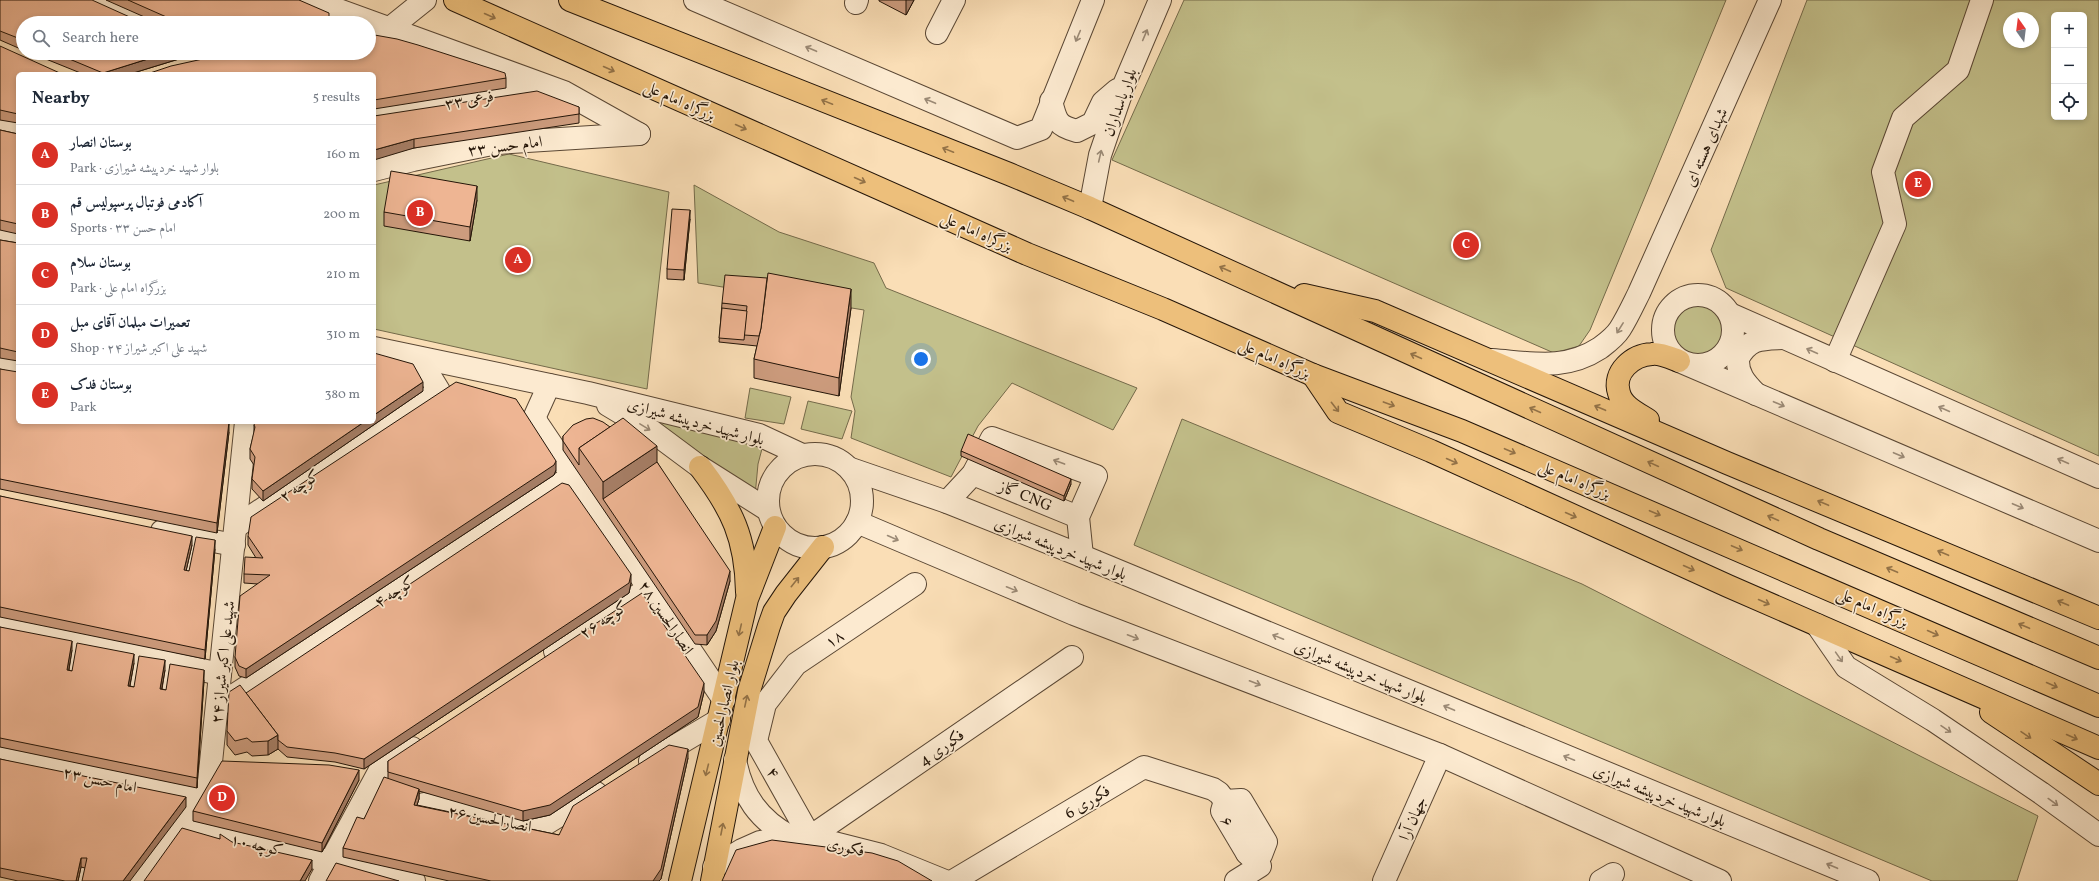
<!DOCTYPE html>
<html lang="en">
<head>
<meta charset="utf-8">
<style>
	:root { --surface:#fff; --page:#f6f6f7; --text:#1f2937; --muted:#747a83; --line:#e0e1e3; --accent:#d93025 }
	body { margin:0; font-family:Vollkorn,Amiri,serif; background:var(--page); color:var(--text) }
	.controls { position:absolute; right:12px; top:12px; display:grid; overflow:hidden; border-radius:6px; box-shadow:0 2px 6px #0003 }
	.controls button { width:36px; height:36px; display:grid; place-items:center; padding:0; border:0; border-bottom:1px solid var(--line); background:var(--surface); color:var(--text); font:20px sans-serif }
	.compass { position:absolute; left:2003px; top:12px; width:36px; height:36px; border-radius:50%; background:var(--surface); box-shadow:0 2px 6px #0003; rotate:346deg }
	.you { position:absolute; left:921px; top:359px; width:14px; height:14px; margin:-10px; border:3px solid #fff; border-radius:50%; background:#1a73e8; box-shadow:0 0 0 6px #1a73e833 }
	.badge { display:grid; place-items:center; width:26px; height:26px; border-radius:50%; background:var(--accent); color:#fff; font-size:13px; font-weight:700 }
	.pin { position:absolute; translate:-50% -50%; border:2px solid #fff; box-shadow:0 1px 4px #0006 }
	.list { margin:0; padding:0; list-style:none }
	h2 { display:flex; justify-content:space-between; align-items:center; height:52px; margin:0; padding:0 16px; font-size:17px }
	h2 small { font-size:13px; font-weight:400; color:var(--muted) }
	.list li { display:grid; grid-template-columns:26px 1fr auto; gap:12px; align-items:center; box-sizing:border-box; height:60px; padding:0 16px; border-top:1px solid var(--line) }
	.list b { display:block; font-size:15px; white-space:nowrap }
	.list p { margin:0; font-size:13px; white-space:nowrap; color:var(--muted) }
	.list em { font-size:13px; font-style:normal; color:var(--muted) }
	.icon { flex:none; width:22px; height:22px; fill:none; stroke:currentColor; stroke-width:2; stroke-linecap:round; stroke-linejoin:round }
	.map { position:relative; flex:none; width:2099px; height:881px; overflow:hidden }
	.search { position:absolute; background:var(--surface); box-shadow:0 2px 6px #0003; left:16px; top:16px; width:360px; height:44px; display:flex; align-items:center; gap:10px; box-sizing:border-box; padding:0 14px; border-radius:22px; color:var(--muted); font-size:15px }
	.panel { position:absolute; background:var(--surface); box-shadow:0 2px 6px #0003; left:16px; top:72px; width:360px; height:352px; border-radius:6px }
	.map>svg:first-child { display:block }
	.green { fill:#c3c08b; stroke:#746a4a; fill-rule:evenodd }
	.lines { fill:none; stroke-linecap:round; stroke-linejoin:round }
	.minor-casing { stroke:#5a4734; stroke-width:24 }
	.major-casing { stroke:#241508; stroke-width:24 }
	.highway-casing { stroke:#241508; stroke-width:24 }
	.minor { stroke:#fcead0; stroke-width:22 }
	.major { stroke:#edbf7b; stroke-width:22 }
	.highway { stroke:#edbf7b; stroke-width:22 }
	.wall { fill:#cd9c7e; stroke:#241508 }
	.shaded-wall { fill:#a77f67; stroke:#241508 }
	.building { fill:#eeb593; stroke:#241508 }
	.oneway { stroke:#937247 }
	.oneway2 { stroke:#9b8a76 }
	.labels { text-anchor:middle; stroke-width:3.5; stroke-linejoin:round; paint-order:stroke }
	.street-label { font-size:16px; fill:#241508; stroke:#fcead0 }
</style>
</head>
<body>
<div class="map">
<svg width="2099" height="881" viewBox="0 0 2099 881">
	<rect width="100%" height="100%" fill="#fadeb6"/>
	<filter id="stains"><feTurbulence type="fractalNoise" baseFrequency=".005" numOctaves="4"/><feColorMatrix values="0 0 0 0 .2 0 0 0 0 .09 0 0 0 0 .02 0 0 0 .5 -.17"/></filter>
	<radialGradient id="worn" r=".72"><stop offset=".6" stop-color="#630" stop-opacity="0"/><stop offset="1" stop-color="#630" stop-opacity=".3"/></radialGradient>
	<g class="green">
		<polygon points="1184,0 1726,0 1590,330 1579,346 1554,353 1112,160"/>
		<path d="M1807 0H2099V456L1726 288 1711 250ZM2054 15H2084V117H2054ZM2009 18H2033V42H2009Z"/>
		<polygon points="509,154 669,192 647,389 374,329 374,185"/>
		<polygon points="694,185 779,232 874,263 886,288 1137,388 1113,430 1012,383 978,426 951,477 851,438 855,411 851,397 864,310 698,283"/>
		<circle cx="1698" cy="330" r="30"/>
		<polygon points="750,388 791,397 784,424 745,418"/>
		<polygon points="808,401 852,411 842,439 801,429"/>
		<polygon points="1182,419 1582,584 2038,816 2017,881 1932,881 1134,545"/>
		<polygon points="670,421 763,445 758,464 755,496 659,423"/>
	</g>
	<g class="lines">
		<g class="minor-casing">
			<g id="minor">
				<polyline points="92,0 144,23"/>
				<polyline points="311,0 564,92 639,134"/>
				<polyline points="695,0 1017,138 1041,129 1093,0"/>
				<polyline points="856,3 857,0"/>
				<polyline points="378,29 390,28 425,0"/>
				<polyline points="937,33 954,0"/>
				<polyline points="211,53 219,57"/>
				<path d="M1051 101C1056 121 1057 126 1077 131L1093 123 1103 102 1117 90"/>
				<path d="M374 116C429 106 491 87 547 91"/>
				<polyline points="0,129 18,133"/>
				<polyline points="374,170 413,160 497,143 639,134"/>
				<polyline points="1090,208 1100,155 1124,85 1160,0"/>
				<polyline points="0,238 18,242"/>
				<circle cx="1698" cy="330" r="35"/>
				<polyline points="1730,314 2099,477"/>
				<polyline points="374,348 588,393 759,435 802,455"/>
				<path d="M1492 360C1532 363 1565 371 1600 348 1608 342 1615 337 1620 329 1627 318 1633 305 1639 293L1770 0"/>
				<polyline points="1679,361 2099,541"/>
				<polyline points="1835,361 1895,224 1883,172 1903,118 1958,70 1982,0"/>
				<polyline points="0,366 18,369"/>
				<polyline points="549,385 535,416 537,423 724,700"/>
				<path d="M1756 394C1745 383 1737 374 1738 358 1750 338 1760 339 1782 338"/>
				<polyline points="608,405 653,432 700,467 768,510"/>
				<circle cx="815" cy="501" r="47"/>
				<polyline points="851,469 947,502 1082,556 1868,881"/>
				<polyline points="973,474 1078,517"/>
				<polyline points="947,502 973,474 992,438 1096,476 1078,517 1082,556"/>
				<polyline points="857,522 1074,614 1440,755 1720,881"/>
				<polyline points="237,526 439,391 419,358"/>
				<polyline points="162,531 234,545"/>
				<polyline points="187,578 195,538"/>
				<polyline points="915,584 796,664 765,704 756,741 810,837 1072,657"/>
				<polyline points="1817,625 1846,667 1933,720 2041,793 2099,835"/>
				<polyline points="0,626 220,674"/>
				<polyline points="555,651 647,589"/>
				<polyline points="70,677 77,643"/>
				<polyline points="131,693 138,656"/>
				<polyline points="163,697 170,663"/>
				<polyline points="219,705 572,476"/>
				<polyline points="0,758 199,799"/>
				<path d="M735 760C742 796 759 820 791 837"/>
				<polyline points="650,761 719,720"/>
				<polygon points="1241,800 1266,842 1261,855 1247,853 1222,811 1225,801"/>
				<polyline points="424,804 537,829 596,793"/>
				<polyline points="182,827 414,881"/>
				<polyline points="714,867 742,850 760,842 791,837 810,837 881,855 945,881"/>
				<polyline points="80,881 82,870"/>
				<path d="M141 881C167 847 198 813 210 772L246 422"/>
				<polyline points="320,881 380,770 412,748"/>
				<polyline points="953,881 1144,767 1213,789 1219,793 1225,801"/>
				<polyline points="1236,881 1260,866 1247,853"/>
				<polyline points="1384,881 1440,755"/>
				<polyline points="1601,881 1613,874"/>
			</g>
		</g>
		<g class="major-casing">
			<g id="major">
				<path d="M700 467C732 509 746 538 747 592"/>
				<polyline points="680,881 747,599 775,527"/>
				<polyline points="712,881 749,691 769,626 774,612 786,594 823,547"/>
			</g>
		</g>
		<g class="highway-casing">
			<g id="highway">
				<polyline points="455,0 1027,254 1163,309 1313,375 1462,431 2099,706"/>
				<polyline points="570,0 1009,174 1090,208 1819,539 2099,658"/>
				<polyline points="1304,295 1375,311 1727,463 2099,618"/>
				<polyline points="1313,375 1338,412 1431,451 1728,586 2099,748"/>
				<path d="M1648 420C1637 413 1622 406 1619 393 1612 372 1633 355 1652 354 1660 353 1671 358 1679 361"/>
				<polyline points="1991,712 2099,784"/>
			</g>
		</g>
		<use href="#minor" class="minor"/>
		<use href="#major" class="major"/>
		<use href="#highway" class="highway"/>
	</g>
	<g class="wall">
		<polygon points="0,0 23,23 23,50 0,40"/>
		<polygon points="106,0 299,0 329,23 158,23"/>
		<polygon points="879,0 914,0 906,15 879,1"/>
		<polygon points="0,46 18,74 18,123 0,120"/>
		<polygon points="31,53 192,53 192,55 130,74 83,74"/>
		<polygon points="374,74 506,78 506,88 374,109"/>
		<polygon points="579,107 579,123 414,148 374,116"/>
		<polygon points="0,130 18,134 18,234 0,230"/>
		<polygon points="477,200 470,241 384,226 384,212"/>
		<polygon points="690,219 684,280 667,279 667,269"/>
		<polygon points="0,240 18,243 18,361 0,358"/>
		<polygon points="722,303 851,308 839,396 754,378 754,359 757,346 719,342"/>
		<polygon points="0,369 229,432 217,533 0,489"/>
		<polygon points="423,391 263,501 252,489 252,479 254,465 250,459 250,449 254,433 254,425"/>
		<polygon points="563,436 657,462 730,581 716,631 707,645 695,644 563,450"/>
		<polygon points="961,451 1071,484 1064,501 961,456"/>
		<polygon points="556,470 554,475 246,678 239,676 235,667 235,657 258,584 244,583 244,574 256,558 248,545 248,536"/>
		<polygon points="0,496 192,545 186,571 189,571 215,549 205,659 0,617"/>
		<polygon points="631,583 629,593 364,769 335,762 287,757 278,749 268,755 252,756 247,752 235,755 227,745 227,731 246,693"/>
		<polygon points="0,627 72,650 69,670 72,671 134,663 130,686 134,687 165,670 162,689 166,690 204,680 197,788 0,747"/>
		<polygon points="704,692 698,717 550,815 523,821 419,791 419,799 417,805 559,835 688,758 661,879 659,881 449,881 343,857 343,848 364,819 388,778 388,761"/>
		<polygon points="0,759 186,807 85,868 81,867 78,881 18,881 0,877"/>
		<polygon points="359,780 322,852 193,821 193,811"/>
	</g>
	<g class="shaded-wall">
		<polygon points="906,0 914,0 906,15"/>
		<polygon points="329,19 329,23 307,23"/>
		<polygon points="167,53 192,53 192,55 130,74 103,74 103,73"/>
		<polygon points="414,139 414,148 374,160 374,150"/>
		<polygon points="477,186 477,200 470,241 470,227"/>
		<polygon points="690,210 690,219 684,280 684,270"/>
		<polygon points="851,289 851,308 839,396 839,378"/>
		<polygon points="423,382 423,391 263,501 263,491 364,422 374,422 374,415"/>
		<polygon points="229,422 229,432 217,533 217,523"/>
		<polygon points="657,446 657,472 603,499 603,482"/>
		<polygon points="556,461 556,470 554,475 246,678 246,669"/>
		<polygon points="1071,479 1071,484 1064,501 1064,496"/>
		<polygon points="192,536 192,545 184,580 184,570"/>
		<polygon points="215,540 215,549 205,659 205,650"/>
		<polygon points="730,571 730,581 716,631 707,645 707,635"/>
		<polygon points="631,574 631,583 629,593 364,769 364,759"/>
		<polygon points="72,641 72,650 67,680 67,670"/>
		<polygon points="134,654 134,663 128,695 128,686"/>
		<polygon points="165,660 165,670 160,698 160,689"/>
		<polygon points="204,670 204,680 197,788 197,778"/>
		<polygon points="704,683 704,692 698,717 550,815 523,821 523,811"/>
		<polygon points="278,735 278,749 268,755 268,741"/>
		<polygon points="688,749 688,758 661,879 659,881 653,881"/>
		<polygon points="359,770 359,780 322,852 322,843"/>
		<polygon points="419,789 419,799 414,814 414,805"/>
		<polygon points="186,797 186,807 130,881 123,881"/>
		<polygon points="81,858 81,867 78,881 76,881"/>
		<polygon points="312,860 312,869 305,881 300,881"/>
	</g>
	<g class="building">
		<polygon points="0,0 92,0 143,23 23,23 23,40 0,31"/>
		<polygon points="128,0 299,0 329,13 329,19 307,23 180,23"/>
		<polygon points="369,34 397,39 418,45 505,73 506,78 374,100 374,74 147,74 171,66 230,53 369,53"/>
		<polygon points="0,46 62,74 18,74 18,114 0,110"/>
		<polygon points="55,53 167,53 103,73"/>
		<polygon points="537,91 579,107 579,114 414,139 374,150 374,116"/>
		<polygon points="0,130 18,134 18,224 0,220"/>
		<polygon points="391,171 477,186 470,227 384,212"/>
		<polygon points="672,209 690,210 684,270 667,269"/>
		<polygon points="0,240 18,243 18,352 0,348"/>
		<polygon points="768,273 851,289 839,378 754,359 761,328"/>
		<polygon points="725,275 767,278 761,328 759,336 744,335 747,306 722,303"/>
		<polygon points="722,308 747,311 744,340 719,338"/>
		<polygon points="374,353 413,364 423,382 374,415"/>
		<polygon points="0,369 18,372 18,422 229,422 217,523 0,479"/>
		<polygon points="456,382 516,399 556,461 554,465 246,669 239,666 235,657 240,596 270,575 244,574 245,557 263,558 248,536 251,517"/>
		<polygon points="593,418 603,422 610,427 579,448 579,465 563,441 563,436 573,425 586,419"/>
		<polygon points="623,418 657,446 603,482 579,448"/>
		<polygon points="255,422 364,422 263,491 252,479 255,457 250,449 255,427 254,425"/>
		<polygon points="968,434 1071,479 1064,496 961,451"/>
		<polygon points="657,462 730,571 716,621 707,635 695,635 603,499"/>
		<polygon points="562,483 569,485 631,574 629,583 364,759 335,753 287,747 278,740 278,735 246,693"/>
		<polygon points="0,496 192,536 184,570 189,571 196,537 215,540 205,650 0,607"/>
		<polygon points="642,593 704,683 698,707 550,805 523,811 388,772 388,761"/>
		<polygon points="0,627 72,641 67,670 72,671 77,643 134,654 128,686 134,687 139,656 165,660 160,689 166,690 170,664 204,670 197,778 0,738"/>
		<polygon points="240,685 278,735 268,741 252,742 247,738 235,741 227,731 229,692"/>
		<polygon points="669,745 688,749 661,869 653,881 491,881 343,848 357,817 364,819 384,777 419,789 414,805 559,835 573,806"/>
		<polygon points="0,759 186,797 123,881 82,881 87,858 81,858 76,881 65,881 0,868"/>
		<polygon points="222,761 329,765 359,770 322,843 193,811"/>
		<polygon points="182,828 220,839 220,834 232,842 312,860 300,881 144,881"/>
		<polygon points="772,840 872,853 898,861 932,881 722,881 736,850"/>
		<polygon points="336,863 399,881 326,881"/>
	</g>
	<defs><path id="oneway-shaft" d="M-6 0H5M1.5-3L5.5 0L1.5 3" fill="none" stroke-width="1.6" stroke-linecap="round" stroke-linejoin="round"/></defs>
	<g class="oneway">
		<use href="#oneway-shaft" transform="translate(490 16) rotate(24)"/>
		<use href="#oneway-shaft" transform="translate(609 69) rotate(24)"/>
		<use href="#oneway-shaft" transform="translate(827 102) rotate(-158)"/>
		<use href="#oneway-shaft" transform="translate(741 127) rotate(24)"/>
		<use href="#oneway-shaft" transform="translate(948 150) rotate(-158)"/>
		<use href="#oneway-shaft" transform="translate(860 180) rotate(24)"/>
		<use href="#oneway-shaft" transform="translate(1068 199) rotate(-157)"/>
		<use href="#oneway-shaft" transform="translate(1225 269) rotate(-156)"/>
		<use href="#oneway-shaft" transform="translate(1416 356) rotate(-156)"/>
		<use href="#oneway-shaft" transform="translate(1389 404) rotate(20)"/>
		<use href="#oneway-shaft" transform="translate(1335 407) rotate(52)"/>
		<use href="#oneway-shaft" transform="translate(1600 408) rotate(-157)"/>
		<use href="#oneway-shaft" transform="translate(1535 410) rotate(-156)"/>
		<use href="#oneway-shaft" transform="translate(1510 451) rotate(23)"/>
		<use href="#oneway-shaft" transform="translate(1452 461) rotate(24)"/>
		<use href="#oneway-shaft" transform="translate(1653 464) rotate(-155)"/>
		<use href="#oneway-shaft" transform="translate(1823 503) rotate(-157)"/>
		<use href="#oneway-shaft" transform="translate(1655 513) rotate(23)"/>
		<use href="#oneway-shaft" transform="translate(1571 515) rotate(24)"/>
		<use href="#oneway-shaft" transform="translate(1773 518) rotate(-156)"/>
		<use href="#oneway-shaft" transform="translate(1737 548) rotate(23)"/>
		<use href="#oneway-shaft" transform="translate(1943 553) rotate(-157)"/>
		<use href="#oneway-shaft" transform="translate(1689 568) rotate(24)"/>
		<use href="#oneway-shaft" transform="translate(1892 570) rotate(-157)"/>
		<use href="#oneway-shaft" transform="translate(795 582) rotate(-51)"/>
		<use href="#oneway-shaft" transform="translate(1764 602) rotate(24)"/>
		<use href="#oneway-shaft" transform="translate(2063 603) rotate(-157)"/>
		<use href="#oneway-shaft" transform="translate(2024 626) rotate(-157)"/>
		<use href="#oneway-shaft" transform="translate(740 630) rotate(103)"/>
		<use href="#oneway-shaft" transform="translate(1933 633) rotate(24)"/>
		<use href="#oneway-shaft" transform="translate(1896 659) rotate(24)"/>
		<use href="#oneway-shaft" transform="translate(2052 685) rotate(24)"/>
		<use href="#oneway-shaft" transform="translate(746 701) rotate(-78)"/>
		<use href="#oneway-shaft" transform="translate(2026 735) rotate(34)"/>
		<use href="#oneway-shaft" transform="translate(2072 737) rotate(24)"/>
		<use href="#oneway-shaft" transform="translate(707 770) rotate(104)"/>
		<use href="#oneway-shaft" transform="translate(722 829) rotate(-79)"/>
	</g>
	<g class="oneway2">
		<use href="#oneway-shaft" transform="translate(1145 35) rotate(-67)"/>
		<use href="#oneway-shaft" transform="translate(1078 36) rotate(113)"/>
		<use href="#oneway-shaft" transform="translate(811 49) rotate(-157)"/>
		<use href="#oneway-shaft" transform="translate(930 101) rotate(-157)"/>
		<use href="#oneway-shaft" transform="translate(1100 156) rotate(-77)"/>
		<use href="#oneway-shaft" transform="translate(1620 328) rotate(122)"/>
		<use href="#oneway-shaft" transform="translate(1812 351) rotate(-156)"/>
		<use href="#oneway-shaft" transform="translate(1779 404) rotate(23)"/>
		<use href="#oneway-shaft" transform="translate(1944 409) rotate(-156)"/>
		<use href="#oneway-shaft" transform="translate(645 427) rotate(31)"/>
		<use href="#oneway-shaft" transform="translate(1899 455) rotate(23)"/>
		<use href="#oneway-shaft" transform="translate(2063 461) rotate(-156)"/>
		<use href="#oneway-shaft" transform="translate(1059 462) rotate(-160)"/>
		<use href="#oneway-shaft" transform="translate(2018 506) rotate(23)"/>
		<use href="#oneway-shaft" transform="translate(893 538) rotate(24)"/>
		<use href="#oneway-shaft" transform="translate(1012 589) rotate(22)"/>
		<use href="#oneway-shaft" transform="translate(1133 637) rotate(21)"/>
		<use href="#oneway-shaft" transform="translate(1278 637) rotate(-158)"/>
		<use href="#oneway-shaft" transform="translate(1839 657) rotate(55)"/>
		<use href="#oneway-shaft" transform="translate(1255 683) rotate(21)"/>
		<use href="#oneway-shaft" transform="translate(1449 708) rotate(-157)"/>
		<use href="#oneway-shaft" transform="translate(1946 729) rotate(34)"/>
		<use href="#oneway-shaft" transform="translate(1569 758) rotate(-158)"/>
		<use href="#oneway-shaft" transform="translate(2053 802) rotate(36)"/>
		<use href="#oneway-shaft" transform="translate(1832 866) rotate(-157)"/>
	</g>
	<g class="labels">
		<g class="street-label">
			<text transform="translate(469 99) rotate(-10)" y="6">فرعی ۳۳</text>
			<text transform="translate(680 100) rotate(24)" y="6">بزرگراه امام علی</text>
			<text transform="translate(1119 102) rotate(-70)" y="6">بلوار پاسداران</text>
			<text transform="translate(505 145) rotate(-7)" y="6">امام حسن ۳۳</text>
			<text transform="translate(1705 147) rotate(-66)" y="6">شهدای هسته ای</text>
			<text transform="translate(977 231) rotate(24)" y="6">بزرگراه امام علی</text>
			<text transform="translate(1275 358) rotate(24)" y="6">بزرگراه امام علی</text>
			<text transform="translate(696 421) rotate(15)" y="6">بلوار شهید خردپیشه شیرازی</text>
			<text transform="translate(1575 479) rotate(23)" y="6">بزرگراه امام علی</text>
			<text transform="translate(299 485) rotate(-34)" y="6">کوچه ۲</text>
			<text transform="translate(1026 495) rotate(22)" y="6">گاز CNG</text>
			<text transform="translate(1061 548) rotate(22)" y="6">بلوار شهید خردپیشه شیرازی</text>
			<text transform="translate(394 591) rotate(-33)" y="6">کوچه ۴</text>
			<text transform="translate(1873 607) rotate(24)" y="6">بزرگراه امام علی</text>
			<text transform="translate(667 617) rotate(56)" y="6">انصارالحسین ۲۸</text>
			<text transform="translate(603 619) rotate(-34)" y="6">کوچه ۲۶</text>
			<text transform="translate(834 638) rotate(-34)" y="6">۱۸</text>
			<text transform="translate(222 662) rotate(-84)" y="6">شهید علی اکبر شیراز ۲۴</text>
			<text transform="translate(1361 671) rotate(22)" y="6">بلوار شهید خردپیشه شیرازی</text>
			<text transform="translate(723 703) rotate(-77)" y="6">بلوار انصارالحسین</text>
			<text transform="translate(941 747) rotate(-35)" y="6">فکوری 4</text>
			<text transform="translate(774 772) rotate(61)" y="6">۴</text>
			<text transform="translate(100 779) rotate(12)" y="6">امام حسن ۲۳</text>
			<text transform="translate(1660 795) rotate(22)" y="6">بلوار شهید خردپیشه شیرازی</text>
			<text transform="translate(1087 801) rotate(-31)" y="6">فکوری 6</text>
			<text transform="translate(490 818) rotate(11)" y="6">انصارالحسین ۲۶</text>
			<text transform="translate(1412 818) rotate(-66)" y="6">جهان آرا</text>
			<text transform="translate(1228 821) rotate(62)" y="6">۶</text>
			<text transform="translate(257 844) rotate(13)" y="6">کوچه ۱۰</text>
			<text transform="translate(846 846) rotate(14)" y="6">فکوری</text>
		</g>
	</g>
	<rect width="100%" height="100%" filter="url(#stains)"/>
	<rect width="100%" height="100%" fill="url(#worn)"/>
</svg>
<div class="controls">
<button>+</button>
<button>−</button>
<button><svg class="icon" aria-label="locate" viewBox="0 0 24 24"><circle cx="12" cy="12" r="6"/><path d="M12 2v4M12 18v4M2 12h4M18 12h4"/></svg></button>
</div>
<svg class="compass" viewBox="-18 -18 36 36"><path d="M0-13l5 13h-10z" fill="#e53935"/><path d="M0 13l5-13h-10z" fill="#747a83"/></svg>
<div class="you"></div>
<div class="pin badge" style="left:518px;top:260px">A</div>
<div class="pin badge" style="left:420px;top:213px">B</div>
<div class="pin badge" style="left:1466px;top:245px">C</div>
<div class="pin badge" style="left:222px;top:798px">D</div>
<div class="pin badge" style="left:1918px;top:184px">E</div>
<div class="search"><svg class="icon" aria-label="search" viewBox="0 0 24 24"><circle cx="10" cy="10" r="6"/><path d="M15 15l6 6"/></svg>Search here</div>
<section class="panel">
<h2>Nearby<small>5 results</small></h2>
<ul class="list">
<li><span class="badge">A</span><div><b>بوستان انصار</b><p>Park · بلوار شهید خردپیشه شیرازی</p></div><em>160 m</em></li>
<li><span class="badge">B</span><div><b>آکادمی فوتبال پرسپولیس قم</b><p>Sports · امام حسن ۳۳</p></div><em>200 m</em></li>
<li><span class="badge">C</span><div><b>بوستان سلام</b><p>Park · بزرگراه امام علی</p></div><em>210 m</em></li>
<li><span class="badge">D</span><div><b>تعمیرات مبلمان آقای مبل</b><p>Shop · شهید علی اکبر شیراز ۲۴</p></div><em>310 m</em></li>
<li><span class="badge">E</span><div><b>بوستان فدک</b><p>Park</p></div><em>380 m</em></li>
</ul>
</section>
</div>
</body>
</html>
